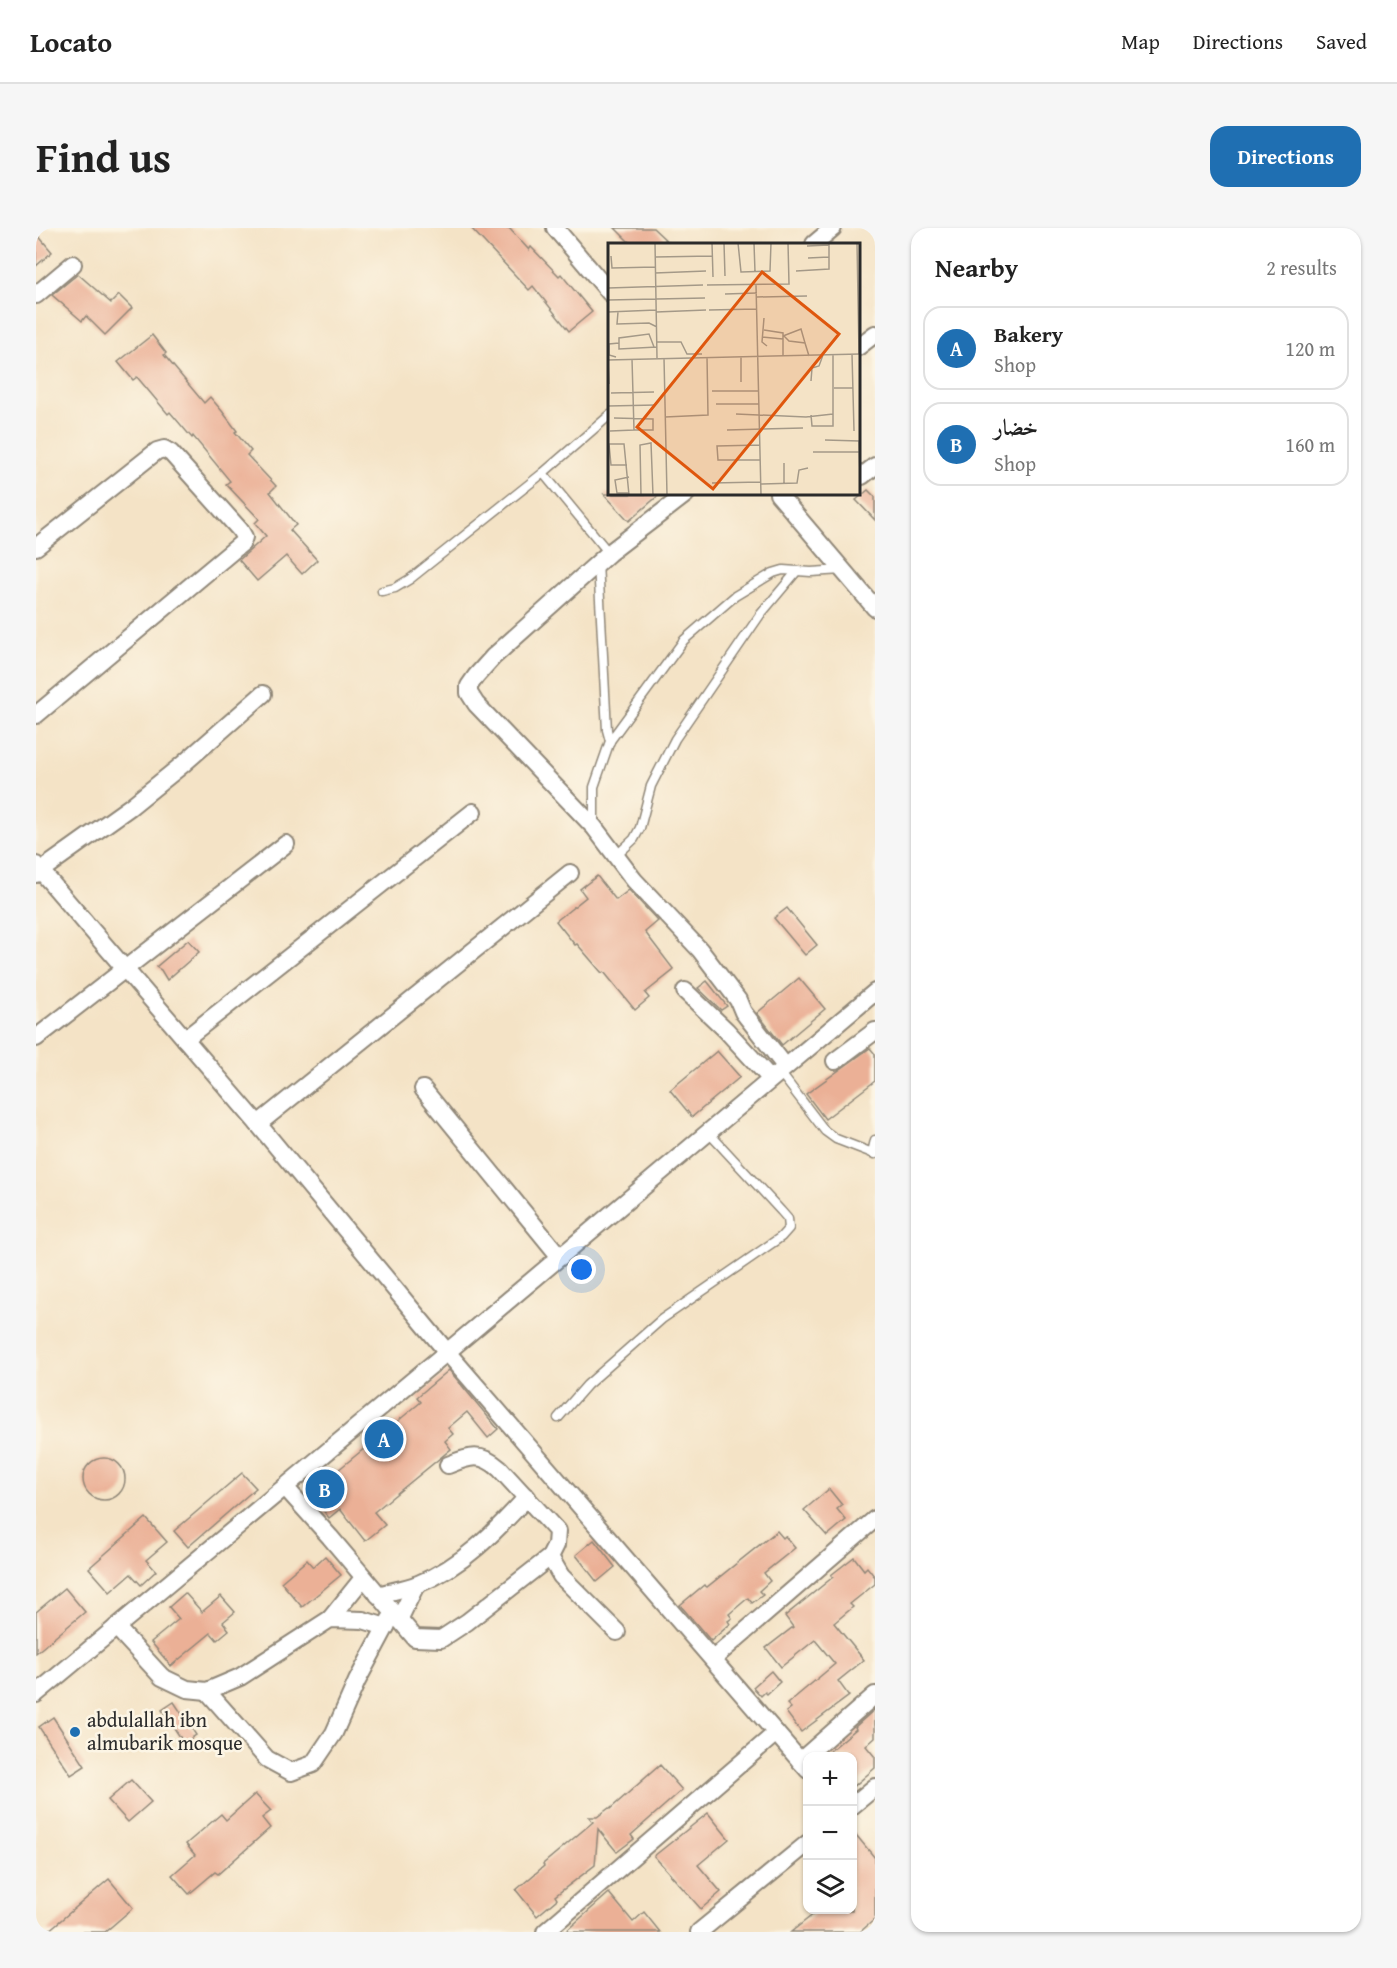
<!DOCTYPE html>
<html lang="en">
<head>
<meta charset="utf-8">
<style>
	:root { --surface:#fff; --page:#f6f6f6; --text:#222; --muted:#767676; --line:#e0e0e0; --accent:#1f6fb2 }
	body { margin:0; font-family:"Gentium Book Plus",Amiri,serif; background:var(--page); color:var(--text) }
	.controls { position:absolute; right:18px; bottom:18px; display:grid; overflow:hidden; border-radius:12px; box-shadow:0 2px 4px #0004 }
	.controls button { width:54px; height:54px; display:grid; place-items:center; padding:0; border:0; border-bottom:2px solid var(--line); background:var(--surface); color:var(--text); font:30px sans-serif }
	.you { position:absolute; left:546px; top:1042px; width:21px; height:21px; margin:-15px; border:4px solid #fff; border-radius:50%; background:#1a73e8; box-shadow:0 0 0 9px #1a73e833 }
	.badge { display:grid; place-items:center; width:39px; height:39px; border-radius:50%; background:var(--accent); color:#fff; font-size:20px; font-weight:700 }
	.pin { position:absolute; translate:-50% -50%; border:3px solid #fff; box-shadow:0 2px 6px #0006 }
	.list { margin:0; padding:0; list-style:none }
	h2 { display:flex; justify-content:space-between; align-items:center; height:78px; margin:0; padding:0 24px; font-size:26px }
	h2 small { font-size:20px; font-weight:400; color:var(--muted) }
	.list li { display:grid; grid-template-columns:39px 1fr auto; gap:18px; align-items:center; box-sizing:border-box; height:84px; margin:0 12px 12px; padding:0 12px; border:2px solid var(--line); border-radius:18px }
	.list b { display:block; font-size:22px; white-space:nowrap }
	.list p { margin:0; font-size:20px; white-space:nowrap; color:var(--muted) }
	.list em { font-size:20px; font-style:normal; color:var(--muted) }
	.icon { flex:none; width:33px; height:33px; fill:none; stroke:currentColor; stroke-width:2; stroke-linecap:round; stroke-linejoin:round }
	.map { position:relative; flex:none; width:839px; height:1704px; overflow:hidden; border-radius:18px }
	header { display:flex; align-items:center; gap:36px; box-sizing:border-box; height:84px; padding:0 30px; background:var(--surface); border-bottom:2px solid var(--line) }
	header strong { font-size:28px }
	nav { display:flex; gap:33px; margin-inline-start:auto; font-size:21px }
	.intro { display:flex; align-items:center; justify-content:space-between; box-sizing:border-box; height:144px; padding:0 36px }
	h1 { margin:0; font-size:42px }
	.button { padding:15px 27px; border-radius:18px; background:var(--accent); color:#fff; font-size:21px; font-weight:700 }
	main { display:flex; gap:36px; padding:0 36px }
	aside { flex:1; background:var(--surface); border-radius:18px; box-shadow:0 2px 4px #0004 }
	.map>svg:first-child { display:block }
	.building { fill:#ebb096 }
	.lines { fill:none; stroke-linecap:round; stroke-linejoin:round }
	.service-casing { stroke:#908778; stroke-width:11 }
	.minor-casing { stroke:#908778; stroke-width:20 }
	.service { stroke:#fff; stroke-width:8 }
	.minor { stroke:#fff; stroke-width:16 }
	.poi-dot { fill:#1f6fb2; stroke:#fcf5e5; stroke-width:2 }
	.labels { text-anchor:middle; stroke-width:5; stroke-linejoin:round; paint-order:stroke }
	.poi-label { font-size:20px; fill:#2b2b2b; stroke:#fcf5e5; text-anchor:start }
	.inset-road { fill:none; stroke:#a49988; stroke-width:1.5 }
	.view { fill:#df570e; fill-opacity:0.15; stroke:#df570e; stroke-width:3 }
	.inset-edge { fill:none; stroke:#2b2b2b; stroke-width:3 }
</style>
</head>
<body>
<header>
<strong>Locato</strong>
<nav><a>Map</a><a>Directions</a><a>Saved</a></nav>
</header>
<div class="intro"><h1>Find us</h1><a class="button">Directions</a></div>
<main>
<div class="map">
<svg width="839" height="1704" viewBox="0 0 839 1704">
	<rect width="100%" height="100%" fill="#fcf5e5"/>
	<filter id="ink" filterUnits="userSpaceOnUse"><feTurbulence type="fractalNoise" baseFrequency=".0167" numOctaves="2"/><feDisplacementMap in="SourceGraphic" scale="12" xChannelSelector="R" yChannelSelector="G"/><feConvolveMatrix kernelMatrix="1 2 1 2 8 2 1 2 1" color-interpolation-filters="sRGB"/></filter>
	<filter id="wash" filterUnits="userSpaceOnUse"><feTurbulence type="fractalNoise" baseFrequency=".008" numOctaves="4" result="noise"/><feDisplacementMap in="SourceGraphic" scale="24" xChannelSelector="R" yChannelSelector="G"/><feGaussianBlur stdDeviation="1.35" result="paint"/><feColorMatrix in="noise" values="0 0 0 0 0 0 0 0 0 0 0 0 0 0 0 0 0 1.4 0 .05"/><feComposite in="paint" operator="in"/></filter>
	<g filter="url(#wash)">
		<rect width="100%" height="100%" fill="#f4e3c6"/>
		<g id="blocks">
			<g class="building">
				<polygon points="435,0 473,0 493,22 495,19 523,48 525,46 556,84 533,103 497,58 493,62"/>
				<polygon points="579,0 617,0 634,16 595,16"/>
				<polygon points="0,5 16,24 0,38"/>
				<polygon points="42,46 75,75 83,67 96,80 69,107 50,88 46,93 16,67"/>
				<polygon points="116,107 130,125 128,127 168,175 174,169 186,183 201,203 199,204 215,223 211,227 240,258 234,264 260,297 254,302 281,332 266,346 250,328 221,353 203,332 230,308 219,295 223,291 190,256 194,253 157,208 156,210 134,184 132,186 101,149 97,152 82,134"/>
				<polygon points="832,262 839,269 839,292 820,272"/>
				<polygon points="568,266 624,266 593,293"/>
				<polygon points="561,648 580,672 593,662 622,693 609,704 638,742 609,765 613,770 599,782 568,744 566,745 541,716 539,717 520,693 550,669 544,661"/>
				<polygon points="751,680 781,717 769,727 738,690"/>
				<polygon points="152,712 163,724 131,752 125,742 120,739"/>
				<polygon points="763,750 789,781 746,817 721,785"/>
				<polygon points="671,753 691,778 685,782 662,760"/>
				<polygon points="834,820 839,826 839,853 789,891 770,866"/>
				<polygon points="681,823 704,849 656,889 634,862"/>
				<polygon points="413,1142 462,1201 452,1210 431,1184 412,1200 417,1206 409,1213 415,1221 338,1284 349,1297 329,1313 304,1281 293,1290 274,1265 385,1174 381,1169"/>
				<circle cx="68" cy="1251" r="21"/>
				<polygon points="206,1245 220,1260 152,1319 138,1303"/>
				<polygon points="793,1261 806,1277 801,1281 810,1292 791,1308 768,1282"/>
				<polygon points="110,1290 131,1314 110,1332 120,1343 105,1357 95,1346 74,1364 53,1340"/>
				<polygon points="741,1303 747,1310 749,1308 759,1320 728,1345 734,1353 723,1363 727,1367 716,1375 712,1370 693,1386 696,1390 692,1393 694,1396 675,1413 644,1377 668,1357 671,1359"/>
				<polygon points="558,1312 579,1339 561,1354 540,1327"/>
				<polygon points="289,1328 305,1347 266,1379 245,1354 271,1332 277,1339"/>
				<polygon points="818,1329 828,1342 831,1339 839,1349 839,1356 814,1376 817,1379 798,1395 828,1432 802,1453 813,1468 765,1504 750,1484 755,1480 751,1476 799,1436 779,1412 745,1439 730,1420 757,1399 749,1388 797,1349 795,1347"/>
				<polygon points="29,1360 49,1384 0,1425 0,1384"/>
				<polygon points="149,1365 166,1384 185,1368 199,1384 187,1394 193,1402 181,1412 175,1405 135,1438 115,1414 143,1391 133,1379"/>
				<polygon points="735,1443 744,1454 731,1466 729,1464 725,1468 717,1459"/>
				<polygon points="138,1474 160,1507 148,1515 126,1482"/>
				<polygon points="839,1481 839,1510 830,1518 839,1529 839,1540 816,1560 816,1528 788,1528 820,1501 819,1499"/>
				<polygon points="17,1489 49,1538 35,1547 3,1499"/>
				<polygon points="624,1537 646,1562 595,1607 598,1611 581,1624 562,1601 559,1637 519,1668 521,1671 501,1688 480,1662 508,1638 507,1636 557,1594 553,1589 561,1589 573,1580 574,1581"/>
				<polygon points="95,1552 115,1574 92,1594 72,1572"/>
				<polygon points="219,1566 235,1583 226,1590 234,1600 182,1646 179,1644 153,1666 136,1647 159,1627 150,1616 185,1586 190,1592"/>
				<polygon points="672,1585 693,1611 662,1637 685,1664 665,1681 618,1628"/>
				<polygon points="816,1602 839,1630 839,1691 824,1704 755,1704 783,1682 816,1682"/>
				<polygon points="73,1651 97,1680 69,1704 11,1704"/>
				<polygon points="573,1665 597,1694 608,1684 624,1704 529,1704"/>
			</g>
		</g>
	</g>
	<g filter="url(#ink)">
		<use href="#blocks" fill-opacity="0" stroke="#908778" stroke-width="1.5"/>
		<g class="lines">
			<g class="service-casing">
				<g id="service">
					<polyline points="507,245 573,325"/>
					<polyline points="562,335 571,502 574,513"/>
					<polyline points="346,363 359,360 374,351 507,245 574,187"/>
					<polyline points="558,598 558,559 574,513 648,412 699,368 737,345 747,342 775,344 806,342"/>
					<polyline points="580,628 598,611 604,600 615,558 639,511 724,387 761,343"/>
					<polyline points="743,843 789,903 800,911 839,926"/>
					<polyline points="836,925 839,912"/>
					<polyline points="522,1190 551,1157 626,1091 745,1009 753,1000 752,991 745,983 672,904"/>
				</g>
			</g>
			<g class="minor-casing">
				<g id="minor">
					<polyline points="519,0 574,65"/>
					<polyline points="778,16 797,0"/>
					<polyline points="0,67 37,36"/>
					<polyline points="822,119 839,106"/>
					<polyline points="826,248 839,238"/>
					<polyline points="650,266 573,325 457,429 440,448 433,458 433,465 440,476 558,599 598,652 664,722 702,772 707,784 749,838"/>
					<polyline points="742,266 839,380"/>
					<polyline points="0,319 121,223 128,221 135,225 204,302 208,309 206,315 0,487"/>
					<polyline points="0,637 222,896 411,1124 772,1542"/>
					<polyline points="0,646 94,579 146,537 227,466"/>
					<polyline points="649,763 690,802 734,850"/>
					<polyline points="0,810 250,616"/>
					<polyline points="149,811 437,584"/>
					<polyline points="799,833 839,803"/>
					<polyline points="387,861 524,1029"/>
					<polyline points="222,896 534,645"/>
					<path d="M412 1237C434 1228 445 1224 464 1241L521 1303 520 1317 514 1329 525 1348 581 1404"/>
					<polyline points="249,1259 294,1309 379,1410 405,1411 431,1394 514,1329"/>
					<path d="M342 1367C355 1363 370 1361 382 1356 426 1339 460 1303 491 1269"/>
					<polyline points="294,1391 327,1350"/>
					<polyline points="363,1392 380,1357"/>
					<polyline points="80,1399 126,1449 151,1461 171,1463 204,1449 294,1391 327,1392 350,1399"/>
					<polyline points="677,1431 839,1291"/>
					<polyline points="171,1463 231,1531 255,1544 277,1536 298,1505 321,1453 354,1391"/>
					<polyline points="0,1466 411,1124 839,764"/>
					<polyline points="764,1533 839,1467"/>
					<polyline points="816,1578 839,1559"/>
					<polyline points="509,1704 740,1505"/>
					<polyline points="663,1704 772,1615"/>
				</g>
			</g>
			<use href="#service" class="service"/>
			<use href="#minor" class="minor"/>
		</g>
	</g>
	<circle class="poi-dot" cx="39" cy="1504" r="6"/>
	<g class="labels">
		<g class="poi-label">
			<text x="51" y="1499">abdulallah ibn<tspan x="51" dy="23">almubarik mosque</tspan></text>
		</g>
	</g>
	<g transform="translate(572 15)">
		<rect width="252" height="252" fill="#f4e3c6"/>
		<path class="inset-road" d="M47 0 49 115M104 0 105 34M116 0 117 33M130 0 133 29 162 28 163 0M146 0 147 29M249 0 251 111M199 3 221 2M3 13 4 25 47 24M47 14 104 13M200 15 221 14M188 28 221 26V0M47 30 98 28M99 42 181 41 180 0M148 42 153 252M0 45 95 42M117 51 149 50M149 54 199 53M0 57 97 55M101 67 149 66M0 69 48 67M10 69 9 81 41 80 49 84M48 69 98 67M156 75 154 99 159 103M156 87 175 90V113M175 93 193 86 197 100M176 93 181 98 197 100 201 113M154 94 175 96M49 99H73L79 111H94M46 104 41 91 11 95V106L49 104M244 111 246 188M8 114 1 112V101L11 100M133 114V139M56 115 59 252M203 138 204 125 211 123 215 112M1 141 0 117 252 111M226 145H245M104 148H151M3 150 46 149M108 161H151M0 163 48 162M128 171 198 174 225 171M203 172 204 183H225V112M57 174 100 172 99 114M6 175 45 176V187H26M119 187 195 185M2 188 26 187 24 116M217 197 251 198 252 234M0 201H16L21 252M1 201 3 222H19M152 202 109 203 110 217H152M205 209H252M176 220V240M21 234 7 237 9 250H21M104 240 153 239M153 241 189 240 191 227 200 225M33 252 32 202 43 200 45 252"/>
		<path class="view" d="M154 29 231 91 105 246 29 184Z"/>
		<rect width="252" height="252" class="inset-edge"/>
	</g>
</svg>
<div class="controls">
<button>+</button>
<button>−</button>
<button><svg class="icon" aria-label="layers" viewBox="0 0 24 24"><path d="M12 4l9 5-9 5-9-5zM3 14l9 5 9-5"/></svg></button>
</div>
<div class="you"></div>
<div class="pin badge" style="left:348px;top:1211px">A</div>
<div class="pin badge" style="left:289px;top:1261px">B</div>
</div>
<aside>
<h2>Nearby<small>2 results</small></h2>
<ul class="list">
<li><span class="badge">A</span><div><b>Bakery</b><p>Shop</p></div><em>120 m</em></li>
<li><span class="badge">B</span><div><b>خضار</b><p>Shop</p></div><em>160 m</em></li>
</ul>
</aside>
</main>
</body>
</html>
